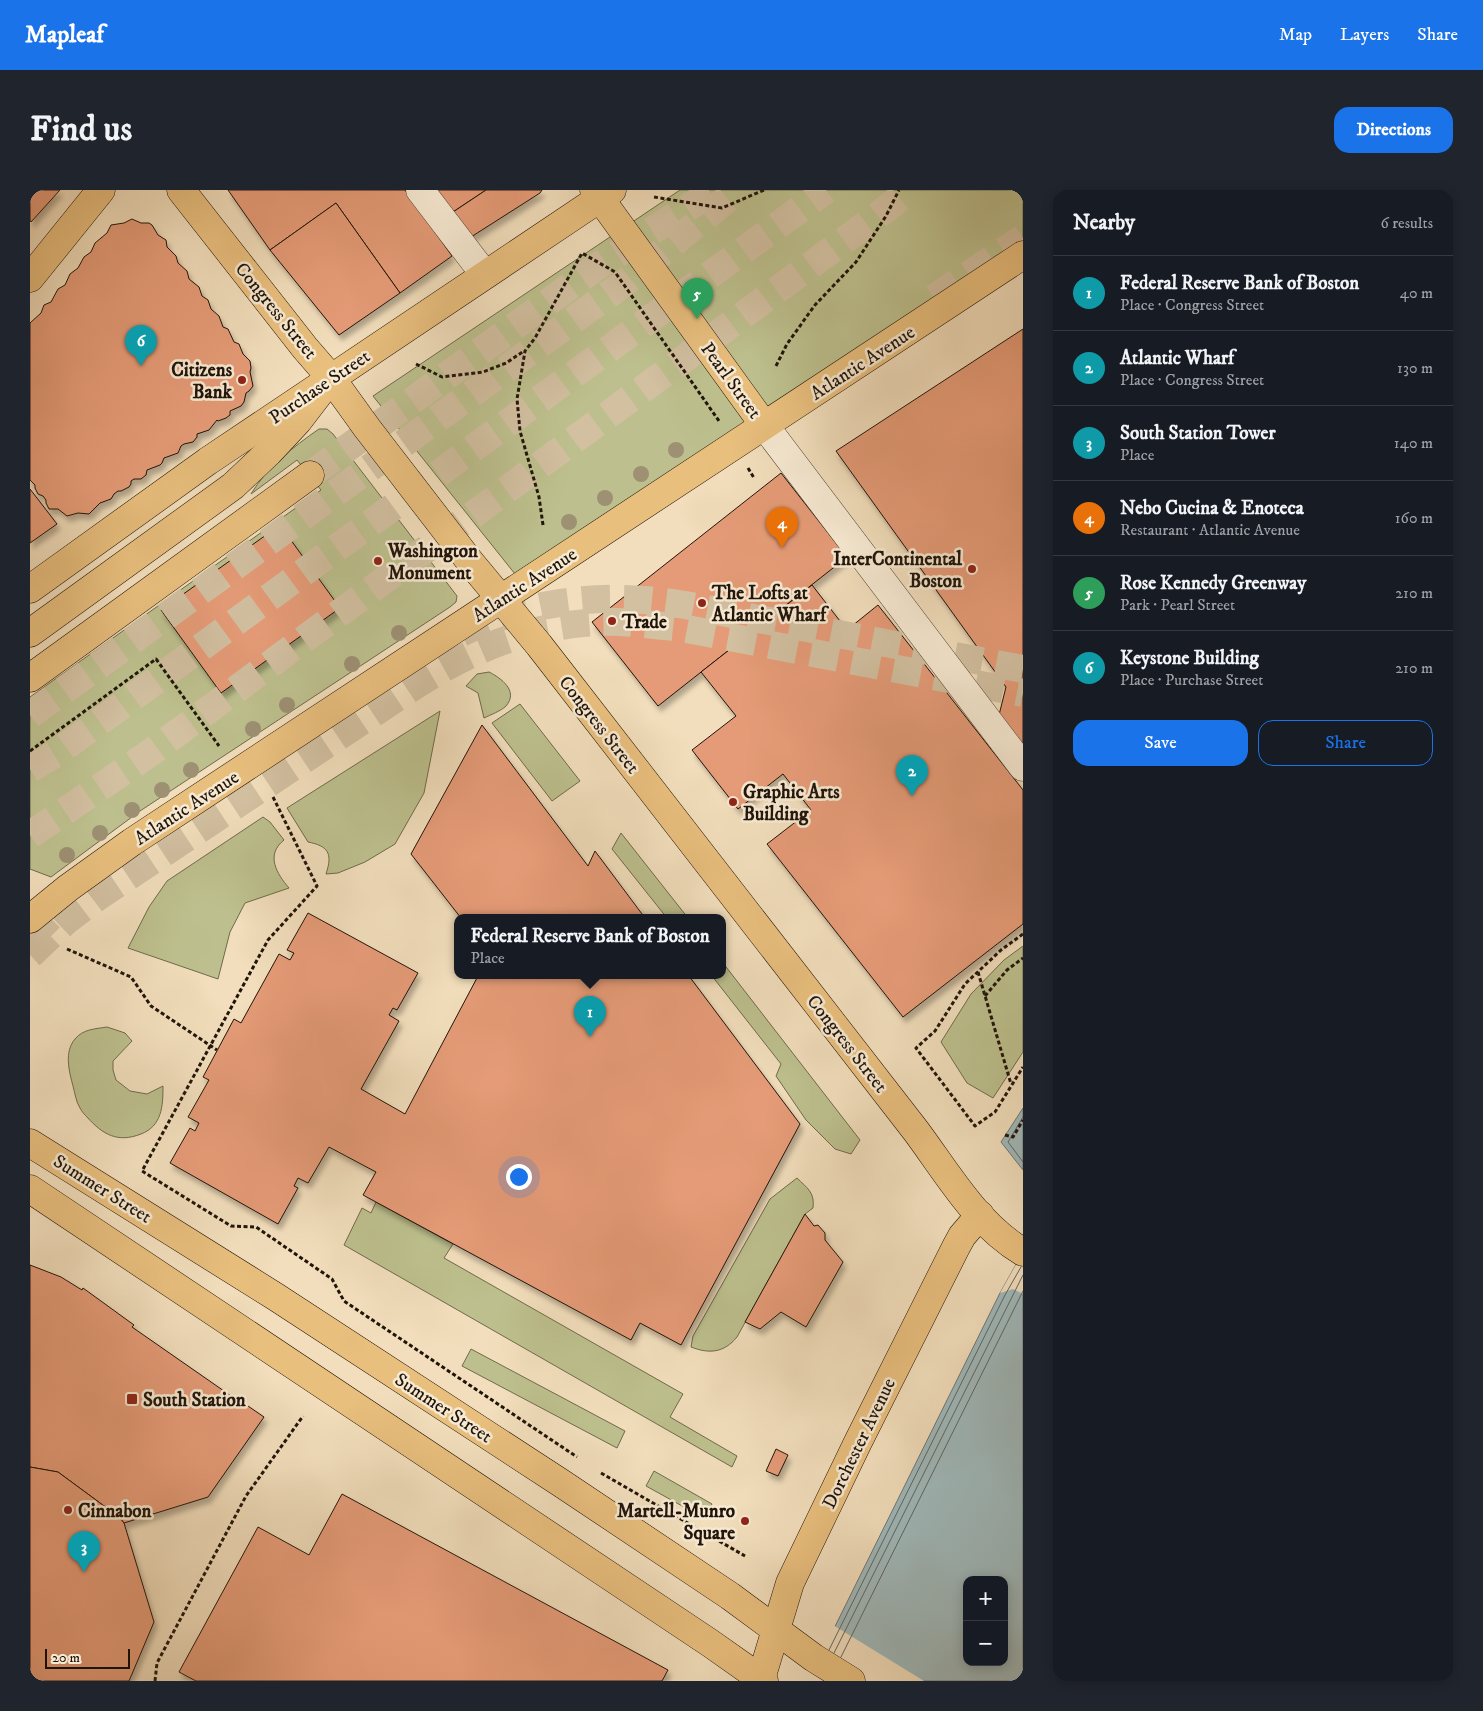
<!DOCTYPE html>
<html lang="en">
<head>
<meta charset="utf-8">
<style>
	:root { --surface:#171b24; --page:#20242c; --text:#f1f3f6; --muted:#9ea1a6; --line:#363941; --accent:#1a73e8 }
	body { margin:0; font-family:"IM FELL DW Pica",serif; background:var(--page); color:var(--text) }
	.controls { position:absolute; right:15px; bottom:15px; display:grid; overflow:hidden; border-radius:10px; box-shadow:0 2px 12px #0003 }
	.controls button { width:45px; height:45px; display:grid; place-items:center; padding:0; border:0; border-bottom:1px solid var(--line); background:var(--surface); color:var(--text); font:25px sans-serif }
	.scale { position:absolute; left:15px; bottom:12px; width:85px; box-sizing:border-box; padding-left:5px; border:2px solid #20140a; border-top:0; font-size:14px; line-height:18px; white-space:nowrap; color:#20140a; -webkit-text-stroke:4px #f7ead3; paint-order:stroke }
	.you { position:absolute; left:488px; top:986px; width:18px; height:18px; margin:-12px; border:4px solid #fff; border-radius:50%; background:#1a73e8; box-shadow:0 0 0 8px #1a73e833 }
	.badge { display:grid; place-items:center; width:32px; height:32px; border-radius:50%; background:var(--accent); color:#fff; font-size:16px; font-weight:700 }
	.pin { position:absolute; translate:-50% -41px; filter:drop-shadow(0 1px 2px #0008) }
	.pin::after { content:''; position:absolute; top:26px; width:18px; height:15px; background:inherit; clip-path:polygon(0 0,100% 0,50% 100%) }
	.popup { position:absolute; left:424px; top:724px; width:272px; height:65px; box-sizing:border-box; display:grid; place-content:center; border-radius:10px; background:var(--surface); filter:drop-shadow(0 1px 4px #0005); font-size:16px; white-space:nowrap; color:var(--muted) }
	.popup b { font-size:19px; color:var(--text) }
	.popup::after { content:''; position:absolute; left:50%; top:100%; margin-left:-10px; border:10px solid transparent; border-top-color:var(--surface) }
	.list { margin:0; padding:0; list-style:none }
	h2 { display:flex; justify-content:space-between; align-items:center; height:65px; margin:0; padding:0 20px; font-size:21px }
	h2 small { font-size:16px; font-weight:400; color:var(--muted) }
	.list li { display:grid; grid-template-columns:32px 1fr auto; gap:15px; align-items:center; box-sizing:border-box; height:75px; padding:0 20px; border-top:1px solid var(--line) }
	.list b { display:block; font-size:19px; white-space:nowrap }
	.list p { margin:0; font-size:16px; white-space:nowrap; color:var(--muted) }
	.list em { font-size:16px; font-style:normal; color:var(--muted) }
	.actions { display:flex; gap:10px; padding:15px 20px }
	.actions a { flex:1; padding:11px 0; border:1px solid var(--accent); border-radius:15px; text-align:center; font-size:18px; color:var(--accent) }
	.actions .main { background:var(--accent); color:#fff }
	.map { position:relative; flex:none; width:993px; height:1491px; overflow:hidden; border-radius:15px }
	header { display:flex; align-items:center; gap:30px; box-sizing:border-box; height:70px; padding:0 25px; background:var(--accent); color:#fff }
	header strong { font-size:24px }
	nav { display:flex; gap:28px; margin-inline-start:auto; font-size:18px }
	.intro { display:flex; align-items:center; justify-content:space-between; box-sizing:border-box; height:120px; padding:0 30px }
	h1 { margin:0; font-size:35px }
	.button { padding:12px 22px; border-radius:15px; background:var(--accent); color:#fff; font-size:18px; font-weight:700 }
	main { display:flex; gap:30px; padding:0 30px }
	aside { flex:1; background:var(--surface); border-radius:15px; box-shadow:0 2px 12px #0003 }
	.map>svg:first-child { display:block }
	.green { fill:#bdc08e; stroke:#6e6a4c }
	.water { fill:#a0b9bb; stroke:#6d7774; fill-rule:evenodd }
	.pier { fill:#f2debc }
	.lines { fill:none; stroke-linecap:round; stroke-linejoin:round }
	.shore { stroke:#606662; stroke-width:1 }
	.building { fill:#e59b77; stroke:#20140a; filter:url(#shadow) }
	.minor-tunnel { stroke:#d2c0a1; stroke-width:28; stroke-dasharray:28 14; stroke-linecap:butt }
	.highway-tunnel { stroke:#d2c0a1; stroke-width:28; stroke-dasharray:28 14; stroke-linecap:butt }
	.minor-casing { stroke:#544636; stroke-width:29 }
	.major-casing { stroke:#20140a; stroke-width:29 }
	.highway-casing { stroke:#20140a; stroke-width:29 }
	.path { stroke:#20140a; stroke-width:3; stroke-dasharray:4 2.5; stroke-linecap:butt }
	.minor { stroke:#f7ead3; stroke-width:28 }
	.major { stroke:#e9bf7e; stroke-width:28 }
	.highway { stroke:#e9bf7e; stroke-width:28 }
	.tree { fill:#9d9073 }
	.poi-dot { fill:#8f2418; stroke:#f7ead3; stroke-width:2 }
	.labels { text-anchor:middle; stroke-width:5; stroke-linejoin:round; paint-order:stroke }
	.street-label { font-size:19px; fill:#20140a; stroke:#f7ead3 }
	.poi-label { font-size:19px; font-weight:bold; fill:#20140a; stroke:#f7ead3; text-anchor:start }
</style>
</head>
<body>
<header>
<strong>Mapleaf</strong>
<nav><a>Map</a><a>Layers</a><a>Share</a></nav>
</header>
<div class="intro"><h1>Find us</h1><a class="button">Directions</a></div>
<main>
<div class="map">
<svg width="993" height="1491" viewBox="0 0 993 1491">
	<defs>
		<filter id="shadow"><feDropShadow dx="3" dy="5.5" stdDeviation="2.5" flood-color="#0004"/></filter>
	</defs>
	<rect width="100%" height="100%" fill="#f2debc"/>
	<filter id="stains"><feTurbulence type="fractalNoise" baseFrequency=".004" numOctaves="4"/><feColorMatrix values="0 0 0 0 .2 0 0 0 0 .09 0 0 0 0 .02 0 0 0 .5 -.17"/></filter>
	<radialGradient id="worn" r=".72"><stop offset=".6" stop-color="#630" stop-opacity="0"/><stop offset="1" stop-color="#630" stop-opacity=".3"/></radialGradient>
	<g class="green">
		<polygon points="650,0 993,0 993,52 489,389 343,206"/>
		<path d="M289 239H297L303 244 427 406 426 412 420 417 110 621 21 687 0 679V507L291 300 267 270 221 304C237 277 263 257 289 239Z"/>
		<path d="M459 482C471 488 489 501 476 516 471 521 460 525 454 528L448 503 436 496 447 484Z"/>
		<polygon points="490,514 550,591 522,611 462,533"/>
		<path d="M410 521 394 603 365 654 335 672 308 683 296 684C303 663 298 656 278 652L257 618Z"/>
		<path d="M233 627 240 632 254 650C235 665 247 684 259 698L215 713 200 742 188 789 98 758 119 717 137 691Z"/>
		<polygon points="591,643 658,728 637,728 582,659"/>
		<polygon points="993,756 993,862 963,908 937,893 911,852 941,804 974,770"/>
		<polygon points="693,773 830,950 821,964 805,959 776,930 746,886 751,874 682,786 692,786"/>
		<path d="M77 837 95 843 102 851 83 871V880L86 890 100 901 117 904 133 896C133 916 132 936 111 944 88 953 73 945 57 927 55 925 52 922 50 918 46 912 45 903 43 896 39 881 34 862 45 849 53 839 65 839 77 837Z"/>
		<path d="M767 988C777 998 785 1002 783 1018L775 1024 707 1147C694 1163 679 1164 661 1157L663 1146 740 1009Z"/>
		<polygon points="346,1012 423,1054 414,1068 653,1204 640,1227 707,1266 702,1277 314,1055 332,1018 341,1023"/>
		<polygon points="441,1159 595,1241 587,1258 432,1176"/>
		<polygon points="624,1281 682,1314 674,1328 616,1296"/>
	</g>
	<g class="water">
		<polygon points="993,918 993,980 971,952"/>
		<path d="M993 1062V1491H778L970 1103ZM937 1390H974V1472H937Z"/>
	</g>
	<g class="pier">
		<polygon points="993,1062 993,1104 983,1099 970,1103"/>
		<polygon points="803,1435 894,1491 775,1491"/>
	</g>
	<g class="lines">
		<g class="shore">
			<polyline points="993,927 978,952 993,972"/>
			<polyline points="799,1460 975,1105 991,1077"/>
			<polyline points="804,1463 993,1085"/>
			<polyline points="811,1467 993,1101"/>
		</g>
	</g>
	<g class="building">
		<polygon points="0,0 30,0 1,32 0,30"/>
		<polygon points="198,0 375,0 422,66 370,103 306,13 240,60"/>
		<polygon points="407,0 456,0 423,22"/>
		<polygon points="456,0 512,0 510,3 441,47 423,22"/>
		<polygon points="306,13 370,103 309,145 240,60"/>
		<polygon points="102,29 111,33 119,33 122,35 128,45 136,50 137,57 146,66 148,73 157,81 159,89 169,97 172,106 178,110 181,119 189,126 193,137 198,139 204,152 209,154 213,164 220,171 221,178 220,182 223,196 219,201 216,203 214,212 211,216 200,221 200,225 196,228 188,231 187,230 179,240 167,244 167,247 163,252 154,254 151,256 148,263 134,268 132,273 130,275 117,280 116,285 111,289 104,289 101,291 101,294 99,297 91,301 88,301 84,304 81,309 70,313 59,324 48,323 37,326 28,319 19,319 16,313 16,310 13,306 8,304 5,298 5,295 0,290 0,133 11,123 14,115 21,112 28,99 35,95 40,84 48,78 54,67 61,62 65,53 77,43 81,35 94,33"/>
		<polygon points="993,139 993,554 969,525 976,497 806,261"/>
		<polygon points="751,283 817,367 628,516 562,432"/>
		<polygon points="0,299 27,334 0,353"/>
		<polygon points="250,335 310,418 191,503 131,420"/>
		<polygon points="782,395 817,440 848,415 993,600 993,734 873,827 737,654 781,620 753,584 708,619 662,560 706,526 671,482"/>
		<polygon points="452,535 558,676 565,661 615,728 431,728 381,664"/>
		<polygon points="278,723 388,783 367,820 363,818 359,825 369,831 331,899 375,924 448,786 659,786 770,934 651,1155 610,1133 601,1150 333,1005 346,982 299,957 278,993 268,988 264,996 268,998 248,1034 140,973 160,938 165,941 169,933 158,927 179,890 173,887 204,829 211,833 249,764 260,770 264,763 257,760"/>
		<polygon points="775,1024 784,1036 788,1035 795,1043 795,1050 813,1072 776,1137 751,1122 730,1139 715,1132"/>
		<polygon points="0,1075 31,1087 52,1100 53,1098 104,1135 102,1137 217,1217 218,1216 234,1227 178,1307 94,1333 89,1327 28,1282 0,1277"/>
		<polygon points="746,1259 758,1265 748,1286 736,1281"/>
		<polygon points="0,1277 28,1282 89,1327 94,1333 124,1432 99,1491 0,1491"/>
		<polygon points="312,1304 638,1480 632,1491 166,1491 149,1482 228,1337 279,1365"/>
	</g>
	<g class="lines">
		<g class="minor-tunnel">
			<path d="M431 443C486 416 553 405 614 410 628 411 642 413 655 415L993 479"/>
			<path d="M0 765 36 731 69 706 389 493C447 457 499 436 568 432 596 431 624 435 652 438L993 503"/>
		</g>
		<g class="highway-tunnel">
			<polyline points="904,108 993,48"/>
			<polyline points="280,285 565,78 682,2"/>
			<polyline points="0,525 597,91 708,0"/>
			<polyline points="0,579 28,562 796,0"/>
			<polyline points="0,645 120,563 842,30 880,0"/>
			<polyline points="0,747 33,715"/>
		</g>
		<g class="minor-casing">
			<g id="minor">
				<polyline points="390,0 455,85"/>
				<polyline points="734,235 993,577"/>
			</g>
		</g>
		<g class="major-casing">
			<g id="major">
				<path d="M151 0 275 158 301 188 337 238 441 373 509 455 886 941C918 984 946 1034 993 1062"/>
				<polyline points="564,0 734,235"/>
				<polyline points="0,88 71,0"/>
				<polyline points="0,399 178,271 582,0"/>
				<polyline points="0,729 38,698 102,652 993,65"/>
				<polyline points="0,953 246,1107 531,1293 700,1406 784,1468 821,1491"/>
				<polyline points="0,999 680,1453 734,1491"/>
				<polyline points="731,1489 760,1393 828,1252 926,1057 932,1046 950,1025"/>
			</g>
		</g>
		<g class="highway-casing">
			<g id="highway">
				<polyline points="0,443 203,296 239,262 268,231 301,188"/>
				<polyline points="0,488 280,285"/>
			</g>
		</g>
		<g class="path">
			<polyline points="624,7 692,18 734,0"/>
			<polyline points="386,174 412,187 453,182 476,173 494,161"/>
			<polyline points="746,176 757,154 785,115 826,72 856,26 869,0"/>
			<polyline points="718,278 724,288"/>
			<polyline points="513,335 509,307 490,241 487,209 495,161 505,148 552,63 585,82 689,231"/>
			<polyline points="0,561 126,469 189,556"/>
			<polyline points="243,607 287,696 238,750 112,981 201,1036 226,1037 302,1089 314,1111 547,1267"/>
			<polyline points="993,744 971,760 935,794 905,841 886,858 945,936 965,922 993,877"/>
			<polyline points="37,759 101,787 121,816 187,860"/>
			<polyline points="948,782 981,894"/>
			<polyline points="955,806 977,780 993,768"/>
			<polyline points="975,945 983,947 993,930"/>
			<polyline points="571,1283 715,1366"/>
			<polyline points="125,1491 127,1473 216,1306 273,1226"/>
		</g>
		<use href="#minor" class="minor"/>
		<use href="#major" class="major"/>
		<use href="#highway" class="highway"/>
	</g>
	<g class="tree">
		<circle cx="646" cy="260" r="8"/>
		<circle cx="611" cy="284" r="8"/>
		<circle cx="575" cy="308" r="8"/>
		<circle cx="539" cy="332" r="8"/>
		<circle cx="369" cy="443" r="8"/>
		<circle cx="322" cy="474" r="8"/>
		<circle cx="257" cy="515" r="8"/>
		<circle cx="223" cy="539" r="8"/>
		<circle cx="161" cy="580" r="8"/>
		<circle cx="132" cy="600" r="8"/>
		<circle cx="102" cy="620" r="8"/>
		<circle cx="70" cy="643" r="8"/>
		<circle cx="37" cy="665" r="8"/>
	</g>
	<g class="poi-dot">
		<circle cx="212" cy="190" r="5"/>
		<circle cx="348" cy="371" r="5"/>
		<circle cx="942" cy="379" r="5"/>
		<circle cx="672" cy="413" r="5"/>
		<circle cx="582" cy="431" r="5"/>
		<circle cx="703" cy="612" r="5"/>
		<rect x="96" y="1203" width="12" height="12" rx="2.5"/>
		<circle cx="38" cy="1320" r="5"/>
		<circle cx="715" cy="1331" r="5"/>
	</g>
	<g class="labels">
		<g class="street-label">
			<text transform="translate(247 120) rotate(51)" y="7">Congress Street</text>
			<text transform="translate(832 172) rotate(-33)" y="7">Atlantic Avenue</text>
			<text transform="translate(702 190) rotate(54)" y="7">Pearl Street</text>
			<text transform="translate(289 196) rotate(-34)" y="7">Purchase Street</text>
			<text transform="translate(494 394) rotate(-33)" y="7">Atlantic Avenue</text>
			<text transform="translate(570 534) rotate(52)" y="7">Congress Street</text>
			<text transform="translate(156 617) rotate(-33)" y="7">Atlantic Avenue</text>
			<text transform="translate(818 853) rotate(52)" y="7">Congress Street</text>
			<text transform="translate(73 998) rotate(32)" y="7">Summer Street</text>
			<text transform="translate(414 1217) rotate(33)" y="7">Summer Street</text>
			<text transform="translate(828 1253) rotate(-64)" y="7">Dorchester Avenue</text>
		</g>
		<g class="poi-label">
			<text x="202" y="186" text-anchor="end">Citizens<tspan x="202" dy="22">Bank</tspan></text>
			<text x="358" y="367">Washington<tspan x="358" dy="22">Monument</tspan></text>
			<text x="932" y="375" text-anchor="end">InterContinental<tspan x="932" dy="22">Boston</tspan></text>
			<text x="682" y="409">The Lofts at<tspan x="682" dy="22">Atlantic Wharf</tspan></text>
			<text x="592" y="438">Trade</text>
			<text x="713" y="608">Graphic Arts<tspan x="713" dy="22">Building</tspan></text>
			<text x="113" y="1216">South Station</text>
			<text x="48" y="1327">Cinnabon</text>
			<text x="705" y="1327" text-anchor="end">Martell-Munro<tspan x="705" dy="22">Square</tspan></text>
		</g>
	</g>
	<rect width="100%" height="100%" filter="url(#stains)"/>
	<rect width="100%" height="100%" fill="url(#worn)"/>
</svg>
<div class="controls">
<button>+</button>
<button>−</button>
</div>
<div class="scale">20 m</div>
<div class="you"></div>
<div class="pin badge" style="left:560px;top:847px;background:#0f9aa8">1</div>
<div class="popup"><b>Federal Reserve Bank of Boston</b>Place</div>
<div class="pin badge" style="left:882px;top:606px;background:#0f9aa8">2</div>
<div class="pin badge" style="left:54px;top:1382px;background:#0f9aa8">3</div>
<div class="pin badge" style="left:752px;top:358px;background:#e8710a">4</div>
<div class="pin badge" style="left:667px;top:129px;background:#2e9e5b">5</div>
<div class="pin badge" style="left:111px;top:176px;background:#0f9aa8">6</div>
</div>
<aside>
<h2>Nearby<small>6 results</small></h2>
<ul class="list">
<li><span class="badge" style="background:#0f9aa8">1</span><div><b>Federal Reserve Bank of Boston</b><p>Place · Congress Street</p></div><em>40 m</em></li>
<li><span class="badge" style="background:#0f9aa8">2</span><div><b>Atlantic Wharf</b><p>Place · Congress Street</p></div><em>130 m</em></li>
<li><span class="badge" style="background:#0f9aa8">3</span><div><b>South Station Tower</b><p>Place</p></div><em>140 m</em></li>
<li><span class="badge" style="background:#e8710a">4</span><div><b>Nebo Cucina &amp; Enoteca</b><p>Restaurant · Atlantic Avenue</p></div><em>160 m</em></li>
<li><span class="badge" style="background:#2e9e5b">5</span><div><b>Rose Kennedy Greenway</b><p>Park · Pearl Street</p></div><em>210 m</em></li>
<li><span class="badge" style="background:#0f9aa8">6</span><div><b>Keystone Building</b><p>Place · Purchase Street</p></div><em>210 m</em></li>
</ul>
<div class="actions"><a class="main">Save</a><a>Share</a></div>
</aside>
</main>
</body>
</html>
